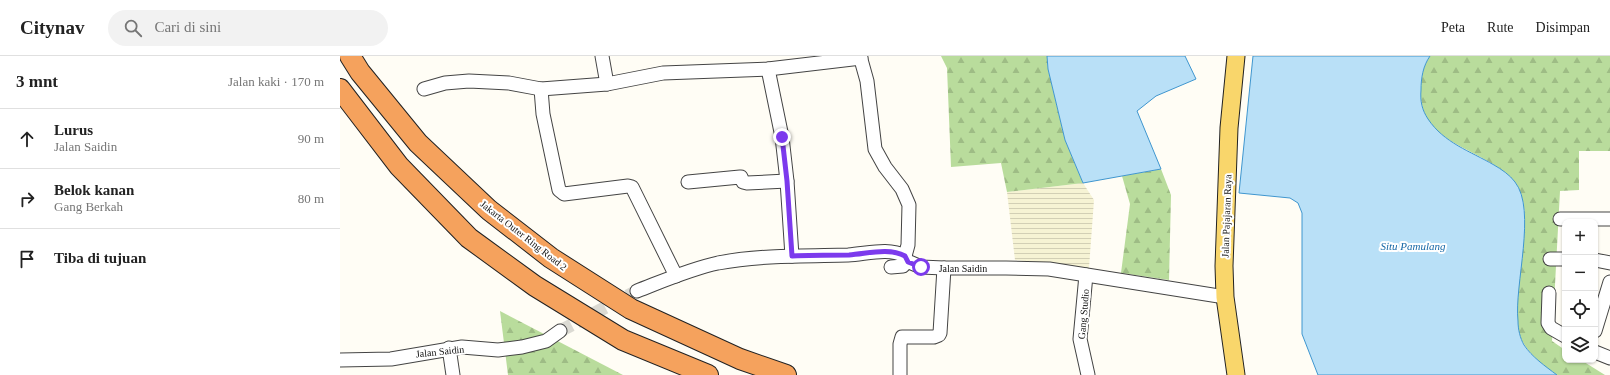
<!DOCTYPE html>
<html lang="id">
<head>
<meta charset="utf-8">
<style>
	:root { --surface:#fff; --page:#f2f2f2; --text:#222; --muted:#767676; --line:#e0e0e0 }
	body { margin:0; font-family:Georgia,serif; background:var(--page); color:var(--text) }
	.controls { position:absolute; right:12px; bottom:12px; display:grid; overflow:hidden; border-radius:8px; box-shadow:0 1px 3px #0004 }
	.controls button { width:36px; height:36px; display:grid; place-items:center; padding:0; border:0; border-bottom:1px solid var(--line); background:var(--surface); color:var(--text); font:20px sans-serif }
	.stop { position:absolute; width:12px; height:12px; margin:-9px; border:3px solid #7c3aed; border-radius:50%; background:#fff }
	.stop.end { background:#7c3aed; border-color:#fff; box-shadow:0 1px 4px #0008 }
	.list { margin:0; padding:0; list-style:none }
	h2 { display:flex; justify-content:space-between; align-items:center; height:52px; margin:0; padding:0 16px; font-size:17px }
	h2 small { font-size:13px; font-weight:400; color:var(--muted) }
	.list li { display:grid; grid-template-columns:26px 1fr auto; gap:12px; align-items:center; box-sizing:border-box; height:60px; padding:0 16px; border-top:1px solid var(--line) }
	.list b { display:block; font-size:15px; white-space:nowrap }
	.list p { margin:0; font-size:13px; white-space:nowrap; color:var(--muted) }
	.list em { font-size:13px; font-style:normal; color:var(--muted) }
	.icon { flex:none; width:22px; height:22px; fill:none; stroke:currentColor; stroke-width:2; stroke-linecap:round; stroke-linejoin:round }
	.map { position:relative; flex:none; width:1270px; height:319px; overflow:hidden }
	header { display:flex; align-items:center; gap:24px; box-sizing:border-box; height:56px; padding:0 20px; background:var(--surface); border-bottom:1px solid var(--line) }
	header strong { font-size:19px }
	nav { display:flex; gap:22px; margin-inline-start:auto; font-size:14px }
	.search { width:280px; height:36px; background:var(--page); display:flex; align-items:center; gap:10px; box-sizing:border-box; padding:0 14px; border-radius:22px; color:var(--muted); font-size:15px }
	main { display:flex }
	aside { flex:1; background:var(--surface) }
	.map>svg:first-child { display:block }
	.farmland { fill:url(#farmland-rules) }
	.forest { fill:url(#forest-firs) }
	.water { fill:#b9e0f7; stroke:#3f96cf }
	.lines { fill:none; stroke-linecap:round; stroke-linejoin:round }
	.minor-tunnel { stroke:#dbdad3; stroke-width:13; stroke-dasharray:13 6; stroke-linecap:butt }
	.minor-casing { stroke:#444; stroke-width:15 }
	.major-casing { stroke:#222; stroke-width:19 }
	.highway-casing { stroke:#222; stroke-width:22 }
	.minor { stroke:#fff; stroke-width:13 }
	.major { stroke:#f9d66b; stroke-width:17 }
	.highway { stroke:#f5a25d; stroke-width:20 }
	.route { stroke:#7c3aed; stroke-width:5 }
	.labels { text-anchor:middle; stroke-width:4; stroke-linejoin:round; paint-order:stroke }
	.street-label { font-size:10px; fill:#111; stroke:#fff }
	.water-label { font-size:11px; font-style:italic; fill:#1768a6; stroke:#fff }
</style>
</head>
<body>
<header>
<strong>Citynav</strong>
<div class="search"><svg class="icon" aria-label="search" viewBox="0 0 24 24"><circle cx="10" cy="10" r="6"/><path d="M15 15l6 6"/></svg>Cari di sini</div>
<nav><a>Peta</a><a>Rute</a><a>Disimpan</a></nav>
</header>
<main>
<aside>
<h2>3 mnt<small>Jalan kaki · 170 m</small></h2>
<ul class="list">
<li><svg class="icon" aria-label="ahead" viewBox="0 0 24 24"><path d="M12 20V5M6 11l6-6 6 6"/></svg><div><b>Lurus</b><p>Jalan Saidin</p></div><em>90 m</em></li>
<li><svg class="icon" aria-label="right" viewBox="0 0 24 24"><path d="M7 20v-9h11M14 6l5 5-5 5"/></svg><div><b>Belok kanan</b><p>Gang Berkah</p></div><em>80 m</em></li>
<li><svg class="icon" aria-label="arrive" viewBox="0 0 24 24"><path d="M6 21V4h12l-3 4 3 4H6"/></svg><div><b>Tiba di tujuan</b></div></li>
</ul>
</aside>
<div class="map">
<svg width="1270" height="319" viewBox="0 0 1270 319">
	<defs>
		<pattern id="farmland-rules" width="6" height="5" patternUnits="userSpaceOnUse"><rect width="6" height="5" fill="#f6f3d4"/><path d="M0 2.5h6" fill="none" stroke="#d2cfb5"/></pattern>
		<pattern id="forest-firs" width="22" height="20" patternUnits="userSpaceOnUse"><rect width="22" height="20" fill="#b9dc9c"/><path d="M5 1l3.5 6h-7zM16 11l3.5 6h-7z" fill="#9ebc85"/></pattern>
	</defs>
	<rect width="100%" height="100%" fill="#fffdf5"/>
	<polygon class="farmland" points="743,127 754,144 749,212 675,204 667,136"/>
	<g class="forest">
		<polygon points="601,0 707,0 708,13 725,84 743,127 667,136 661,107 611,111 607,12"/>
		<path d="M1090 0H1270V95H1239V134L1220 135 1212 285 1225 294V304H1241L1265 319C1257 319 1223 319 1217 319 1211 317 1205 310 1200 306 1194 301 1188 295 1184 288 1163 256 1192 185 1183 145 1181 139 1179 131 1175 126 1172 122 1167 118 1164 116 1134 91 1078 84 1081 34 1081 22 1083 10 1090 0Z"/>
		<polygon points="821,113 831,139 829,224 781,217 790,148 782,120"/>
		<polygon points="160,255 283,319 168,319"/>
	</g>
	<g class="water">
		<polygon points="707,0 845,0 856,23 816,40 797,55 821,113 743,127 725,84 708,13"/>
		<path d="M913 0H1090C1083 10 1081 22 1081 34 1080 45 1082 54 1088 63 1104 87 1130 95 1154 109 1161 113 1170 119 1175 126 1197 154 1174 229 1178 265 1178 273 1180 282 1184 289 1192 301 1205 310 1217 319H978L962 278V157L958 147 950 142 899 137Z"/>
	</g>
	<g class="lines">
		<polyline class="minor-tunnel" points="220,275 297,235"/>
		<g class="minor-casing">
			<g id="minor">
				<polyline points="262,0 267,28 323,17 428,13 521,2"/>
				<polyline points="520,0 527,25 535,93 545,111 562,133 569,149 568,189 565,200"/>
				<polyline points="428,13 442,81 447,125 452,200"/>
				<polyline points="84,33 105,27 129,25 169,27 201,33 267,28"/>
				<polyline points="201,33 203,58 219,134 224,138 288,130 292,131 336,220"/>
				<polyline points="348,126 400,121 401,121 403,126 407,127 447,125"/>
				<polyline points="1220,163 1270,163"/>
				<polyline points="1210,203 1225,203"/>
				<polyline points="1255,204 1270,207"/>
				<polyline points="551,211 563,210 567,205"/>
				<polyline points="746,219 740,283 748,319"/>
				<path d="M297 235C323 225 350 213 378 207 420 199 465 200 508 199 527 198 548 191 565 200L567 205 581 211 604 212H666L709 213 885 241"/>
				<polyline points="1209,237 1208,267 1211,272 1225,280"/>
				<polyline points="1255,275 1270,226"/>
				<polyline points="109,292 113,319"/>
				<polyline points="1255,296 1270,302"/>
				<polyline points="0,304 51,303 122,291 158,294 182,291 206,285 220,275"/>
				<polyline points="560,319 560,288 562,281 594,281 599,279 600,277 604,212"/>
			</g>
		</g>
		<g class="major-casing">
			<polyline id="major" points="896,0 889,72 884,210 885,241 896,319"/>
		</g>
		<g class="highway-casing">
			<g id="highway">
				<polyline points="10,0 20,16 78,87 149,154 211,202 291,253 400,303 446,319"/>
				<polyline points="0,33 59,110 129,182 195,230 283,284 368,319"/>
			</g>
		</g>
		<use href="#minor" class="minor"/>
		<use href="#major" class="major"/>
		<use href="#highway" class="highway"/>
	</g>
	<g class="lines">
		<path class="route" d="M442 81 447 125 452 200C471 199 490 199 509 199 527 198 548 191 565 200L568 206 581 211"/>
	</g>
	<g class="labels">
		<g class="street-label">
			<text transform="translate(886 160) rotate(-88)" y="4">Jalan Pajajaran Raya</text>
			<text transform="translate(184 179) rotate(38)" y="4">Jakarta Outer Ring Road 2</text>
			<text x="623" y="216">Jalan Saidin</text>
			<text transform="translate(743 258) rotate(-85)" y="4">Gang Studio</text>
			<text transform="translate(100 295) rotate(-6)" y="4">Jalan Saidin</text>
		</g>
		<g class="water-label">
			<text x="1073" y="194">Situ Pamulang</text>
		</g>
	</g>
</svg>
<div class="controls">
<button>+</button>
<button>−</button>
<button><svg class="icon" aria-label="locate" viewBox="0 0 24 24"><circle cx="12" cy="12" r="6"/><path d="M12 2v4M12 18v4M2 12h4M18 12h4"/></svg></button>
<button><svg class="icon" aria-label="layers" viewBox="0 0 24 24"><path d="M12 4l9 5-9 5-9-5zM3 14l9 5 9-5"/></svg></button>
</div>
<div class="stop" style="left:581px;top:211px"></div>
<div class="stop end" style="left:442px;top:81px"></div>
</div>
</main>
</body>
</html>
